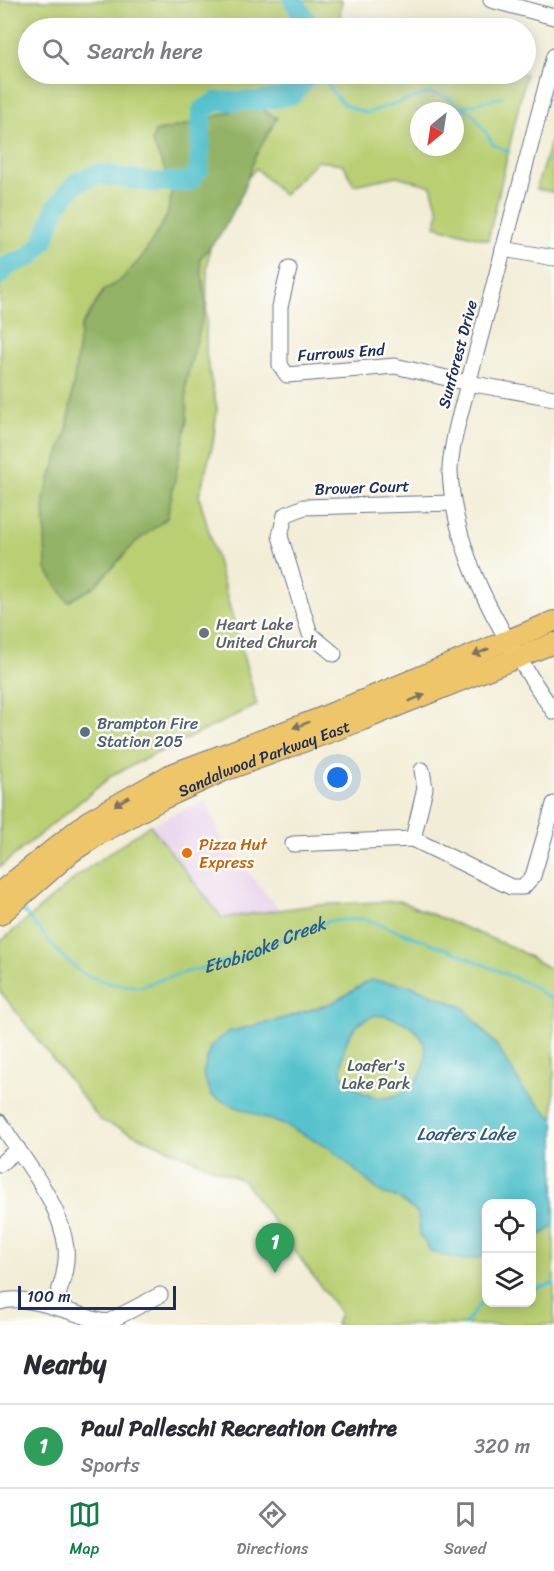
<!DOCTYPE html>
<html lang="en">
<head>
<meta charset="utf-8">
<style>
	:root { --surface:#fff; --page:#f7f7f7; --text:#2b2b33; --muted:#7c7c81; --line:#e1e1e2; --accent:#0b8043 }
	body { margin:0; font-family:Sriracha,sans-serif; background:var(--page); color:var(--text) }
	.controls { position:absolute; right:18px; bottom:18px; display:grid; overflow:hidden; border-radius:12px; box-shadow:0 3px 15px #0003 }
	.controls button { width:54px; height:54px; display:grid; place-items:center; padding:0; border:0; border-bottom:2px solid var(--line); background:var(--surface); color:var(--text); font:30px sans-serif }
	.compass { position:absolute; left:410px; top:102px; width:54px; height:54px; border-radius:50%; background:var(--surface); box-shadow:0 3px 15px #0003; rotate:210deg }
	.scale { position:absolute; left:18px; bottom:15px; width:158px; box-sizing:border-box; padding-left:6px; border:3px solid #1b2f5e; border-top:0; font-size:16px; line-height:21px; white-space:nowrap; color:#1b2f5e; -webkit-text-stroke:4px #fdfcf7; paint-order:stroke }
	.you { position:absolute; left:338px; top:778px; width:21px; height:21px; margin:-15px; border:4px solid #fff; border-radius:50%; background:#1a73e8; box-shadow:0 0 0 9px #1a73e833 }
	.badge { display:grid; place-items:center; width:39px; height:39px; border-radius:50%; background:var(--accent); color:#fff; font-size:20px; font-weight:700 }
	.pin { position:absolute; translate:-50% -50px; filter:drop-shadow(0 2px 3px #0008) }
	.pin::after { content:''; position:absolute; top:32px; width:21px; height:18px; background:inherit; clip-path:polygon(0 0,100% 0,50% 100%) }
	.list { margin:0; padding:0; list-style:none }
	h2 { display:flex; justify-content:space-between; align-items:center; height:78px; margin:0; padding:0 24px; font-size:26px }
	h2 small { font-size:20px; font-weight:400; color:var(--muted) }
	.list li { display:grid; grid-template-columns:39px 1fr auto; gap:18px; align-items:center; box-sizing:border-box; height:84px; padding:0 24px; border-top:2px solid var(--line) }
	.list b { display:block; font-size:22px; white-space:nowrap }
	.list p { margin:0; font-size:20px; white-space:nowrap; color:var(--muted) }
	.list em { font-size:20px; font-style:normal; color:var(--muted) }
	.icon { flex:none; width:33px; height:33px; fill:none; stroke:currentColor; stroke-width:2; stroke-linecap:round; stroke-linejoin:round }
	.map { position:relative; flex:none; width:554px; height:1325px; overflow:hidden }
	.search { position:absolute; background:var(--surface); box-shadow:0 3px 15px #0003; left:18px; right:18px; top:18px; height:66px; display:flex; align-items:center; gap:15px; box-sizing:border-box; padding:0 21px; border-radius:33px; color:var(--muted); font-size:22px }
	.sheet { height:162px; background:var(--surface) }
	nav { display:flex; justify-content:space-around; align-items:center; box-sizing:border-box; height:84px; border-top:2px solid var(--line); background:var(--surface); font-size:16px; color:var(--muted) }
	nav a { display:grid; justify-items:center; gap:3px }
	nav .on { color:var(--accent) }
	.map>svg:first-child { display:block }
	.built { fill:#e9d2ed }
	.green { fill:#bacf73; stroke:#6a7f68; stroke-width:1.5; fill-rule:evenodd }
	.forest { fill:#93b265; stroke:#577062; stroke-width:1.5 }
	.water { fill:#55c2cd; stroke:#387896; stroke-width:1.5; fill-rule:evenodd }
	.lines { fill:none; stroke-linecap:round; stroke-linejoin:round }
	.stream { stroke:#55c2cd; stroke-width:3 }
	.river { stroke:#55c2cd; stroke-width:20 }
	.minor-casing { stroke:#667288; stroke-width:17 }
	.major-casing { stroke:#667288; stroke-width:22 }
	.minor { stroke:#fff; stroke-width:15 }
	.major { stroke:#eec569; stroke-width:20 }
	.oneway { fill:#7a7263 }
	.worship-dot { fill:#6b7280; stroke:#fdfcf7; stroke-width:2 }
	.service-dot { fill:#5c6f8a; stroke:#fdfcf7; stroke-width:2 }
	.food-dot { fill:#e8710a; stroke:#fdfcf7; stroke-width:2 }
	.labels { text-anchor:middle; stroke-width:5; stroke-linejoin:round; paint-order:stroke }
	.street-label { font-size:16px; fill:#1b2f5e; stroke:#fdfcf7 }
	.worship-label { font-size:16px; fill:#5b616d; stroke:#fdfcf7; text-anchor:start }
	.service-label { font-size:16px; fill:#4e5e75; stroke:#fdfcf7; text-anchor:start }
	.food-label { font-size:16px; fill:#c56008; stroke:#fdfcf7; text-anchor:start }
	.park-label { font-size:16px; fill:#4b5f64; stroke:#fdfcf7 }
	.water-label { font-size:18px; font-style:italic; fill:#2c5b7f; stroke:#fdfcf7 }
</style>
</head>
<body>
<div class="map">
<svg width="554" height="1325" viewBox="0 0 554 1325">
	<rect width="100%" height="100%" fill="#fdfcf7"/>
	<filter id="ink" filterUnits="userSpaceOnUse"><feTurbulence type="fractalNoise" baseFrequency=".0167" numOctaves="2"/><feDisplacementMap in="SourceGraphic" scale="12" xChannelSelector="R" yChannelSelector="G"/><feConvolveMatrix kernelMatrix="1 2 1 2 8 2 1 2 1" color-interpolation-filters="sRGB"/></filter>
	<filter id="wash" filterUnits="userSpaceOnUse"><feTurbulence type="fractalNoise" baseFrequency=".008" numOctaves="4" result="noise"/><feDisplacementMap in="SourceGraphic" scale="24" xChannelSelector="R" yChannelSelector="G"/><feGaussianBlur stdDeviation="1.35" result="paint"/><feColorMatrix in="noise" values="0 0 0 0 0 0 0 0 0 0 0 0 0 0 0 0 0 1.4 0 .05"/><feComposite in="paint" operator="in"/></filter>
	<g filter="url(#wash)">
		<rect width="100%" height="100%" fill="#f2edd6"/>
		<polygon class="built" points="206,800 223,843 280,910 222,918 150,825"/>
		<g class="green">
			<path d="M0 0H342L338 28H28V74H526L488 240 435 226 439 212 431 186 397 176 354 185 343 164 317 161 283 195 256 168 214 219 207 268 206 355 217 409 213 443 199 496 257 705 114 774 0 867ZM419 111H455V147H419Z"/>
			<polygon points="554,131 554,192 536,189"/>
			<path d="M150 825 222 918 315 905 400 901 514 948 554 971V1325H336L340 1313 244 1181 100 1120 0 991V942L85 870ZM486 1204H532V1302H486Z"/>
		</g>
		<polygon class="forest" points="253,104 277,118 255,157 243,192 222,232 200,259 206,306 186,381 187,420 167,518 136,542 94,587 68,602 46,569 44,496 67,431 81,327 104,290 121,280 142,257 167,216 173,187 152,142 155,132 202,121"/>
		<path class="water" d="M370 980 409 985 463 1007 497 1046 524 1090 554 1119V1225L549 1230 532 1240V1204H486V1256L465 1260 432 1253 420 1236 418 1214 398 1198 381 1193 331 1149 289 1127 231 1105 212 1096 203 1074 210 1047 228 1032 277 1020 332 1003ZM375 1015C480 1026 399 1149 341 1073 343 1045 347 1026 375 1015Z"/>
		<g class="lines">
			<g class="stream">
				<polyline points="321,74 332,91 343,104 366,113 429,93 445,96 474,115 493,144 509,152"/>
				<polyline points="462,107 503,97"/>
				<polyline points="549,161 554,162"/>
				<path id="s1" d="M19 906 61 955 83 974 112 984 140 987 165 978 242 957 292 935 329 921 365 919 452 951 529 984 554 1001"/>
				<polyline points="532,1290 554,1283"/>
				<polyline points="464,1325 484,1299 486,1298"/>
			</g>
			<g class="river">
				<polyline points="293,0 311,28"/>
				<polyline points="0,275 7,266 31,256 43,242 57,205 76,183 97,174 153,182 188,182 199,170 202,110 217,101 260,101 292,95 310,74"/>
			</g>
		</g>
	</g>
	<g filter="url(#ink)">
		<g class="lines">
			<g class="minor-casing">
				<g id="minor">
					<polyline points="491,0 554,17"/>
					<path d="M554 56 457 426C454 440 450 457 450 471 454 560 505 641 554 712"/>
					<polyline points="503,249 554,258"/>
					<polyline points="289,269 280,307 280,365 287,375 395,366 468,383 554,398"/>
					<polyline points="334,654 310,634 280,536 285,515 304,507 453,503"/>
					<polyline points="413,839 425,788 422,770"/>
					<polyline points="293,844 413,839 511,887 523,887 533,876 554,804"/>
					<path d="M0 1122C24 1162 60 1200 66 1248 68 1268 60 1289 54 1307"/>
					<polyline points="0,1164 18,1149"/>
					<path d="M0 1302C24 1293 74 1314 100 1321L108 1322 160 1295"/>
				</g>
			</g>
			<g class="major-casing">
				<g id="major">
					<polyline points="0,892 88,821 171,774 320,718 554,621"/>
					<path id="s2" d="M0 915 72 852 98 835 163 799 224 771 363 720 554 643"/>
				</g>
			</g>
			<use href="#minor" class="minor"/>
			<use href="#major" class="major"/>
		</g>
		<defs><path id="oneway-solid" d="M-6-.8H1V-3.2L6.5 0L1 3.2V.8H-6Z" transform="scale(1.5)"/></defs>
		<g class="oneway">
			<use href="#oneway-solid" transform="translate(481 652) rotate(158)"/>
			<use href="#oneway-solid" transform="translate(417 698) rotate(-22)"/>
			<use href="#oneway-solid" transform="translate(301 725) rotate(160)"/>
			<use href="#oneway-solid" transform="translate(122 801) rotate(149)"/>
		</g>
	</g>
	<circle class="worship-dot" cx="204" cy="633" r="6"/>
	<circle class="service-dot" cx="85" cy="732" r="6"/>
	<circle class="food-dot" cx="187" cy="853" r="6"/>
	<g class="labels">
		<g class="street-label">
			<text transform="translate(341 352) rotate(-4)" y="6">Furrows End</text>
			<text transform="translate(457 354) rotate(-75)" y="6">Sunforest Drive</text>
			<text transform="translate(362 487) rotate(-2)" y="6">Brower Court</text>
			<text dy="6" stroke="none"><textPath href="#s2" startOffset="310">Sandalwood Parkway East</textPath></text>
		</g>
		<g class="worship-label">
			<text x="216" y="630">Heart Lake<tspan x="216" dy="18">United Church</tspan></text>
		</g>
		<g class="service-label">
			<text x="97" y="729">Brampton Fire<tspan x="97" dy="18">Station 205</tspan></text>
		</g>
		<g class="food-label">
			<text x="199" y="850">Pizza Hut<tspan x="199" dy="18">Express</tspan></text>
		</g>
		<g class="park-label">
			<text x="376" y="1071">Loafer's<tspan x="376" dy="18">Lake Park</tspan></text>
		</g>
		<g class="water-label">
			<text dy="6" stroke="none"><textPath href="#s1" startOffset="284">Etobicoke Creek</textPath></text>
			<text x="466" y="1140">Loafers Lake</text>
		</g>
	</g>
</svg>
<div class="controls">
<button><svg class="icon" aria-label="locate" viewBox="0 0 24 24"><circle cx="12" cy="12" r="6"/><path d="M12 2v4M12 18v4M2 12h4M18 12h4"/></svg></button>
<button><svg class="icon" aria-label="layers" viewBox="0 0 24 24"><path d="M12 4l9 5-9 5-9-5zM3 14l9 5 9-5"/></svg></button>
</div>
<svg class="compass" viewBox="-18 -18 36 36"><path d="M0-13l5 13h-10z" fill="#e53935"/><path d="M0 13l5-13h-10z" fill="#7c7c81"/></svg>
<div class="scale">100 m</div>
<div class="you"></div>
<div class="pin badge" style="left:275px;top:1273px;background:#2e9e5b">1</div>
<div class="search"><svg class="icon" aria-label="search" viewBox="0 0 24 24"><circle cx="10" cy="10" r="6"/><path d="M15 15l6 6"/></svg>Search here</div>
</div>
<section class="sheet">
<h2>Nearby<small></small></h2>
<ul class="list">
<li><span class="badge" style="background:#2e9e5b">1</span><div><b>Paul Palleschi Recreation Centre</b><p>Sports</p></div><em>320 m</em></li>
</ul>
</section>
<nav>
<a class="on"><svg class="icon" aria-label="map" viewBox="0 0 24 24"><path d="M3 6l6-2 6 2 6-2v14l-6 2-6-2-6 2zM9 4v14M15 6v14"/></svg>Map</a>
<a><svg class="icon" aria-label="directions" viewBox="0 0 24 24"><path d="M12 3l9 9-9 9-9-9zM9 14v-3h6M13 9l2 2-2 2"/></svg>Directions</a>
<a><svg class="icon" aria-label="saved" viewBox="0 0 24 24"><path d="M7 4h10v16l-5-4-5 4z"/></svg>Saved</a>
</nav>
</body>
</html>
